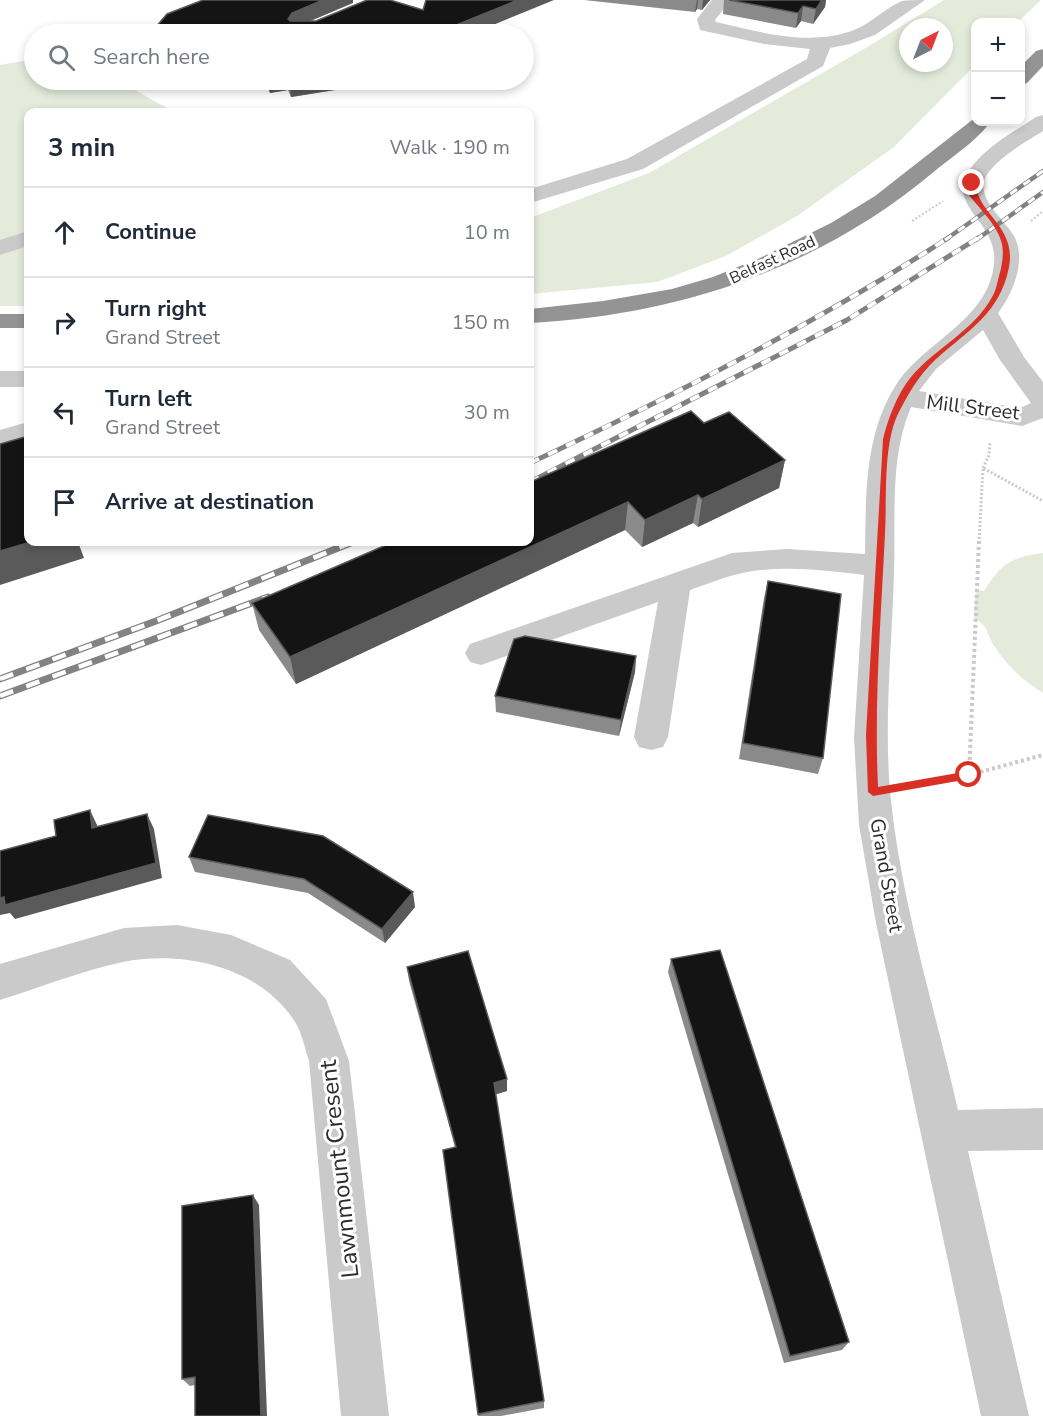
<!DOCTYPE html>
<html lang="en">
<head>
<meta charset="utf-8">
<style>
	:root { --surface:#fff; --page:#f2f2f3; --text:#1f2937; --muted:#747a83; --line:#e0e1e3 }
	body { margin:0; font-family:"Nunito Sans",sans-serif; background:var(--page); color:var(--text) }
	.controls { position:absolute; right:18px; top:18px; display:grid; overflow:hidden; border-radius:12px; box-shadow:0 3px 9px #0003 }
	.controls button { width:54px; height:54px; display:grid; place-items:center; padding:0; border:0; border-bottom:2px solid var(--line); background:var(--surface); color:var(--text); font:30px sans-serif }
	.compass { position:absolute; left:899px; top:18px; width:54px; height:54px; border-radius:50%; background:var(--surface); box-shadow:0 3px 9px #0003; rotate:42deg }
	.stop { position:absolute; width:18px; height:18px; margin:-14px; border:4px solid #d93025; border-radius:50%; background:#fff }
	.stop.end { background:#d93025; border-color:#fff; box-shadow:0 2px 6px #0008 }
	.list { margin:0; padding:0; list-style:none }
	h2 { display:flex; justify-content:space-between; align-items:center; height:78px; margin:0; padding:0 24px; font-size:26px }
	h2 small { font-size:20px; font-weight:400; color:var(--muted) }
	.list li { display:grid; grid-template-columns:39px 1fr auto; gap:18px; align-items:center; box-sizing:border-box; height:90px; padding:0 24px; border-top:2px solid var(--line) }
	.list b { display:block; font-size:22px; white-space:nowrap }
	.list p { margin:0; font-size:20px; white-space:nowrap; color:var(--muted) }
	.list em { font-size:20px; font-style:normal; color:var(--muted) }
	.icon { flex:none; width:33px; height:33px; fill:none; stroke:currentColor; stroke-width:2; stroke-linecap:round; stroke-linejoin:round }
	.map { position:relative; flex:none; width:1043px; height:1416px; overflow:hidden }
	.search { position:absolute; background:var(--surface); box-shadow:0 3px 9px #0003; left:24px; top:24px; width:510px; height:66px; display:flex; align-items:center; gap:15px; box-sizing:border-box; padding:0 21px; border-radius:33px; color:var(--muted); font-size:22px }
	.panel { position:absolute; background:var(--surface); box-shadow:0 3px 9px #0003; left:24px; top:108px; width:510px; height:438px; border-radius:12px }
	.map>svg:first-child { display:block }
	.green { fill:#e4ebdb; fill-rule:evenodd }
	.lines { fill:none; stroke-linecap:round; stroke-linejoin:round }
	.path-far2 { stroke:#cacaca; stroke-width:2; stroke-dasharray:2 2; stroke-linecap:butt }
	.path-far1 { stroke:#cacaca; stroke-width:3; stroke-dasharray:2 2; stroke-linecap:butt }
	.path { stroke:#cacaca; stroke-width:4; stroke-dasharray:3 3; stroke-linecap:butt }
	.minor { fill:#cacaca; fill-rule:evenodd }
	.highway { fill:#949494; fill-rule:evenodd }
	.rail-far2-casing { stroke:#828282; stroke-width:4.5 }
	.rail-far1-casing { stroke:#828282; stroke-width:5 }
	.rail-casing { stroke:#828282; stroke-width:7 }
	.rail-far2 { stroke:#fff; stroke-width:3; stroke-dasharray:8; stroke-linecap:butt }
	.rail-far1 { stroke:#fff; stroke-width:4; stroke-dasharray:10; stroke-linecap:butt }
	.rail { stroke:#fff; stroke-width:4.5; stroke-dasharray:14; stroke-linecap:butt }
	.wall { fill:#8a8a8a }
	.shaded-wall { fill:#5a5a5a }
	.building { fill:#141414; stroke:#5a5a5a; stroke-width:1.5 }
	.route { fill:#d93025 }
	.labels { text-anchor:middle; stroke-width:6; stroke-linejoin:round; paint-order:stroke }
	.far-street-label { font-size:16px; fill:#2d2d2d; stroke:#fff }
	.street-label { font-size:20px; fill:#2d2d2d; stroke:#fff }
	.near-street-label { font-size:24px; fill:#2d2d2d; stroke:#fff }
</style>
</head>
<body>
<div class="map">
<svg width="1043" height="1416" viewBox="0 0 1043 1416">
	<rect width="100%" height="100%" fill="#fff"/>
	<g class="green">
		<path d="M944 0H1041L1018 22H976L975 65 894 147 797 216 726 256 657 282 530 294V218L649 173 869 46ZM908 27H944V63H908Z"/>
		<polygon points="34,59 34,80 117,80 174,112 28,112 28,306 0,306 0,65"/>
		<path d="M1043 553V693C1024 681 1007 666 995 647 986 634 990 627 974 618L976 590 984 591C1001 564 1010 557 1043 553Z"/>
	</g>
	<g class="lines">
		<g class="path-far2">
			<polyline points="912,221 943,201"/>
			<polyline points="1031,221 1043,211"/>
		</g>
		<g class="path-far1">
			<polyline points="983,468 989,455 990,443"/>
			<polyline points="979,543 983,468 1043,501"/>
		</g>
		<g class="path">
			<polyline points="979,541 969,775 1043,755"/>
			<polyline points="913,785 969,775"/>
		</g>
		<g class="minor">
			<path d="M712 0H731L715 20 716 22C760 32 810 47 854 30 872 23 885 8 902 1 908 0 918 0 925 0L875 35 850 44 830 48 823 66 643 169 530 203V189L627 159 807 59 810 49 764 44 700 30 697 19Z"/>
			<path d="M1043 115V131C1027 141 990 162 984 181 979 201 1005 220 1014 236 1027 260 1013 293 998 313L1024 357 1043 382V418L1022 426 911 407C889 459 896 519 894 573 892 646 884 718 890 791 900 899 934 1005 958 1110L1043 1108V1150L968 1151 1029 1416H981L876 923 859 825 854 738 864 575C823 570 774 564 734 575 719 579 705 585 690 590L668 737 663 747 651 750 639 747 634 737 658 602 481 665 470 662 465 653 470 644 732 553 787 549 865 554C866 496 864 435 896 385 924 341 988 321 994 264 998 227 962 216 962 183 976 152 1009 135 1036 117ZM983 330 1000 360 1031 403 1020 408 919 391 936 369Z"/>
			<polygon points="28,231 28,246 0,255 0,240"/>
			<rect x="0" y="371" width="28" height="16"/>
			<polygon points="28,422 28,440 0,448 0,430"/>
			<path d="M177 925 231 935 290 960 326 999 349 1061 389 1416H341L309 1061C305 1049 302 1033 295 1022 260 967 184 950 123 962 83 970 39 988 0 1000V964L124 928Z"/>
		</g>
		<g class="highway">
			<polygon points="1043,49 1043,66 1027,83 1020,85 1020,67 1036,51"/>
			<path d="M976 117V122H990C979 139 952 157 936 170 820 268 680 315 530 323V309L603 301 672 289 713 277 760 258 831 223 875 196Z"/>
			<rect x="0" y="314" width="28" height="14"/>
		</g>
		<g class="rail-far2-casing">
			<g id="rail-far2">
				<polyline points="945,240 1043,171"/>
				<polyline points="976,240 1043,192"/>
			</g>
		</g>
		<g class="rail-far1-casing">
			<g id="rail-far1">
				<path d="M530 463C673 396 815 324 948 238"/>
				<polyline points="530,482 847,320 978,238"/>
			</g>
		</g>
		<g class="rail-casing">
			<g id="rail">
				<polyline points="0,679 156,621 353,542"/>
				<polyline points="0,696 268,597"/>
			</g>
		</g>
		<use href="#rail-far2" class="rail-far2"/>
		<use href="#rail-far1" class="rail-far1"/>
		<use href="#rail" class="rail"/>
	</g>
	<g class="wall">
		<polygon points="584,0 710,0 702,10 697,9 695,12"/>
		<polygon points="724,0 826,0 825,7 813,24 801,21 796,28 723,14"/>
		<polygon points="189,80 223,80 204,88"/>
		<polygon points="263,80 363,80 341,89 291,97 288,90 270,93"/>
		<polygon points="704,423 785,460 779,488 698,527 693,523 642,547 625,530 296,684 259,630 252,603"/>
		<polygon points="768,581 823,758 818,774 739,759 764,598"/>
		<polygon points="636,656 635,672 619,736 496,712 495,696"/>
		<polygon points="208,815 415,907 385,943 308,893 195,872 189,857"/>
		<polygon points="671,959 849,1342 842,1350 784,1363 668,972"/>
		<polygon points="407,967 507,1091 495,1094 544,1401 544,1408 501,1416 478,1416 443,1150 455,1147 409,981"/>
		<polygon points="259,1205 195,1385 190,1386 182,1379"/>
	</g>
	<g class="shaded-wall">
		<polygon points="323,0 353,0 353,3 294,28 288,19 292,13"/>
		<polygon points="518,0 554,0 471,34 434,34"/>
		<polygon points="697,0 698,0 697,9 695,12"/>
		<polygon points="703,0 710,0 702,10"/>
		<polygon points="822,0 826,0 825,7 813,24 816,9"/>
		<polygon points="803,6 801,21 796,28 798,13"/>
		<polygon points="203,80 223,80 204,88"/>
		<polygon points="268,80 286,80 288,90 270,93"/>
		<polygon points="300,80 363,80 341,89 291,97 289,81"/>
		<polygon points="785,460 779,488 698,527 702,499"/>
		<polygon points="698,495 693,523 642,547 645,520"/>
		<polygon points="628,502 625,530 296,684 290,657"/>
		<polygon points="31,542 78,542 84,558 0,585 0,551"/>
		<polygon points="636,656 635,672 619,736 621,720"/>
		<polygon points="90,810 97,825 100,843 92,828"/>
		<polygon points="147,814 154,829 162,878 15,919 10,913 0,915 0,898"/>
		<polygon points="413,892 415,907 385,943 382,929"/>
		<polygon points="507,1079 507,1091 494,1095 494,1083"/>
		<polygon points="253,1195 259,1205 267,1416 261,1416"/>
	</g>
	<g class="building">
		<polygon points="203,0 323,0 292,13 288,19 290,21 316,21 367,0 390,0 423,10 426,0 518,0 434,34 150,34 167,14"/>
		<polygon points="729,0 822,0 816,9 803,6 798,13"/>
		<polygon points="691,411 704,423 729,412 785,460 702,499 698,495 645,520 628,502 290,657 252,603 393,542 530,542 530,482"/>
		<polygon points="28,436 28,542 31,542 0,551 0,444"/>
		<polygon points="768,581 841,594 823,758 743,743"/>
		<polygon points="525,636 636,656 621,720 495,696 514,639"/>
		<polygon points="90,810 92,828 147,814 156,863 5,905 4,897 0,898 0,851 56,836 54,820"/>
		<polygon points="208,815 323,836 413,892 382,929 304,879 189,857"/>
		<polygon points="720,950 849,1342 790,1356 671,959"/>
		<polygon points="468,951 507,1079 494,1083 544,1401 478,1414 443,1150 456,1147 407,967"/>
		<polygon points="253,1195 261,1416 195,1416 195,1377 182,1379 182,1206"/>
	</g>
	<path class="route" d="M970 181 976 183C976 213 1017 226 1009 267 1000 314 967 331 935 360 918 376 907 396 897 416 883 448 887 499 885 533 881 618 874 702 878 787L969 771 974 775 969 779 873 796 868 792 866 735 883 439C888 419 897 394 911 377 935 348 974 331 992 297 996 291 997 283 999 276 1002 266 1004 254 1002 244 998 226 980 209 969 195Z"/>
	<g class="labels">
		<g class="far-street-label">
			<text transform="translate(772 259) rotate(-25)" y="6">Belfast Road</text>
		</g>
		<g class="street-label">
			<text transform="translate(973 407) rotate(7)" y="7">Mill Street</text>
			<text transform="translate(887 875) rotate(80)" y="7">Grand Street</text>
		</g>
		<g class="near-street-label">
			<text transform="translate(339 1169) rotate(-96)" y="8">Lawnmount Cresent</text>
		</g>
	</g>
</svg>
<div class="controls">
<button>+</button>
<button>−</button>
</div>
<svg class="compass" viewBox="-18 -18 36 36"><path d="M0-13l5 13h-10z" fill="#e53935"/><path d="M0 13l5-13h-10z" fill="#747a83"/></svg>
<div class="stop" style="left:969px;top:775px"></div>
<div class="stop end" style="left:972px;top:183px"></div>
<div class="search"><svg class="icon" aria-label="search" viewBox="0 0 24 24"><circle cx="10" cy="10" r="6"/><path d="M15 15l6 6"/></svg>Search here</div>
<section class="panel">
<h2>3 min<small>Walk · 190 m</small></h2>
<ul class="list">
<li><svg class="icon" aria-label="ahead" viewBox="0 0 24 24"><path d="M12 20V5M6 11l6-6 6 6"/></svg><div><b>Continue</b></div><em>10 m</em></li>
<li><svg class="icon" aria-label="right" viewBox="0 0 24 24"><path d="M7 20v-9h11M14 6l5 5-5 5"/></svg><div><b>Turn right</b><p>Grand Street</p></div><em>150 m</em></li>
<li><svg class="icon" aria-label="left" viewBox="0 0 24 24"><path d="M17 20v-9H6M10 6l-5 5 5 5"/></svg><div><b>Turn left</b><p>Grand Street</p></div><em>30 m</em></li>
<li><svg class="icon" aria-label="arrive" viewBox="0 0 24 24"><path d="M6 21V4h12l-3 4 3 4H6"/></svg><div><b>Arrive at destination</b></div></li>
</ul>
</section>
</div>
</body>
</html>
